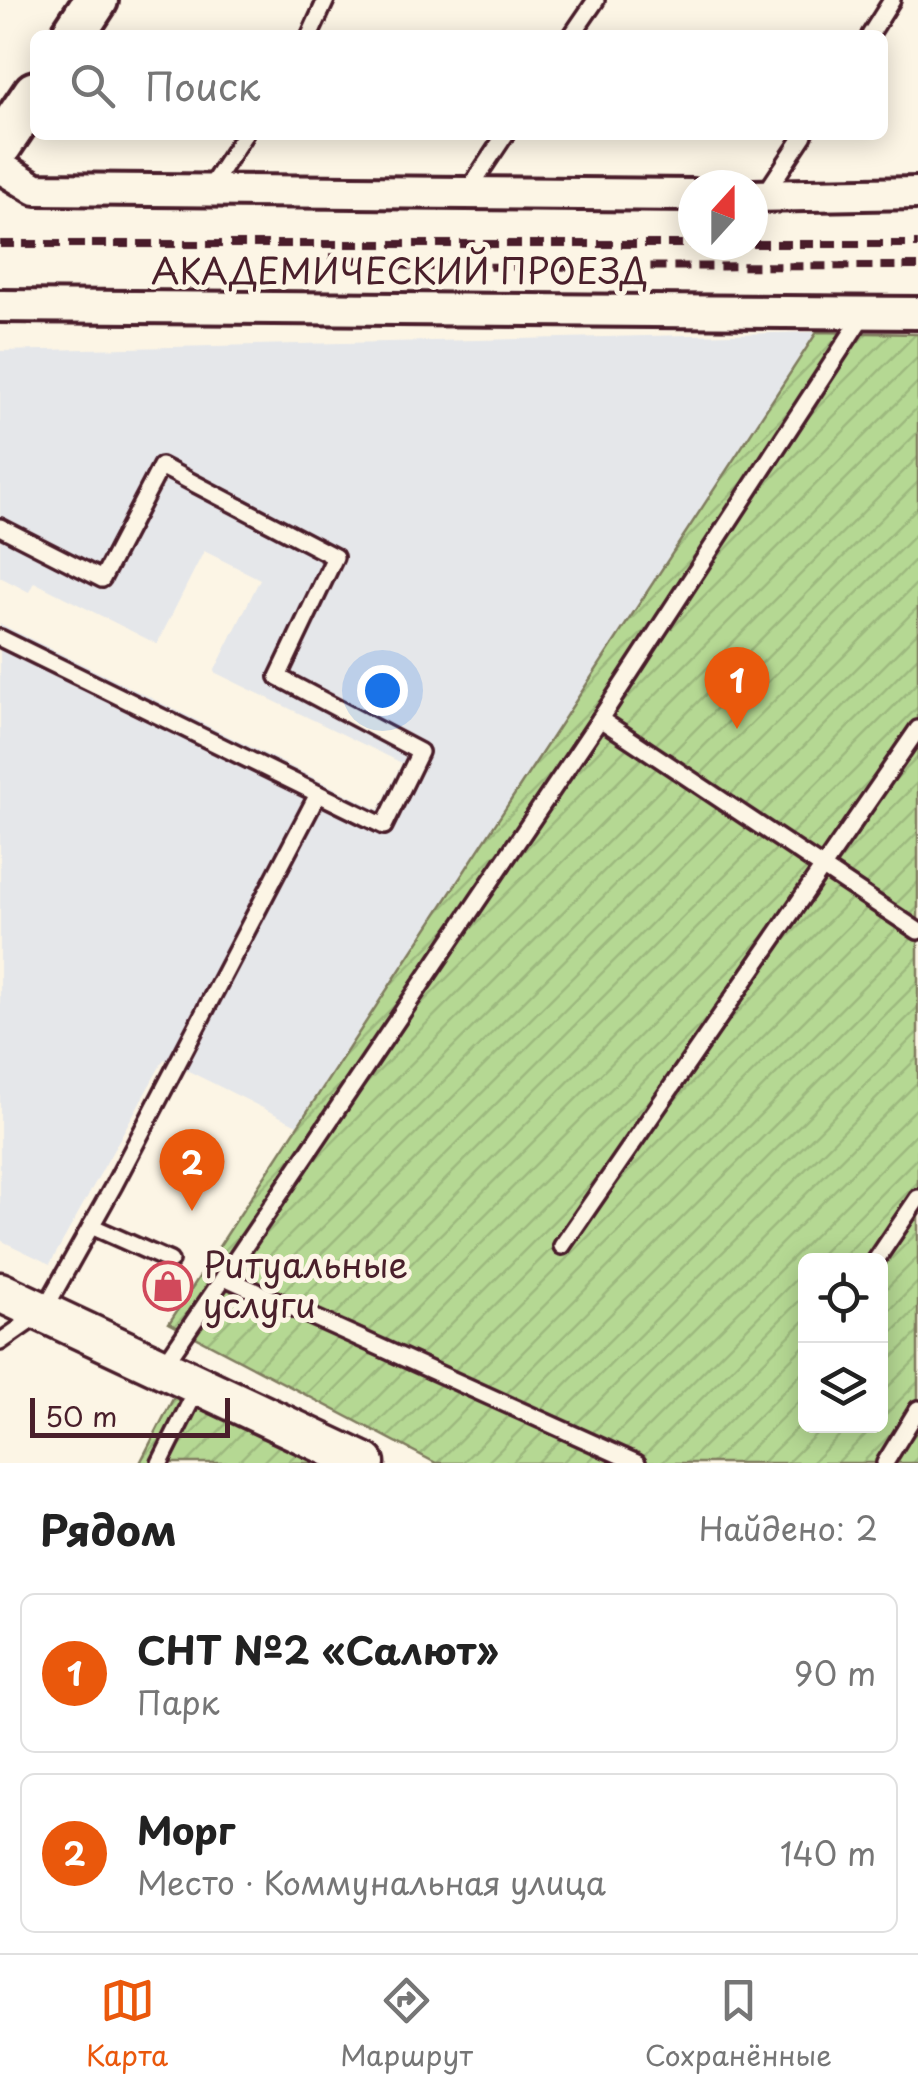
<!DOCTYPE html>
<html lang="ru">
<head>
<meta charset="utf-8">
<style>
	:root { --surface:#fff; --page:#f2f2f2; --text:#222; --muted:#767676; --line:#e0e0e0; --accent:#ea580c }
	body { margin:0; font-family:"Playpen Sans",sans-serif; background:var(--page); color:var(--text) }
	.controls { position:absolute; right:30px; bottom:30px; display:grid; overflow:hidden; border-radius:15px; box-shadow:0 5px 25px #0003 }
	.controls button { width:90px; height:90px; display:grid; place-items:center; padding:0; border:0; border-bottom:2px solid var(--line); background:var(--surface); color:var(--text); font:50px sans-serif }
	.compass { position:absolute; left:678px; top:170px; width:90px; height:90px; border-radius:50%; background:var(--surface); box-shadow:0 5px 25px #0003; rotate:21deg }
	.scale { position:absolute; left:30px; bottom:25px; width:200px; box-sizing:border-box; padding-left:10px; border:5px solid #4a1f2b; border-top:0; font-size:28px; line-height:35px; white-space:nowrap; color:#4a1f2b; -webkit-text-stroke:8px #fcf5e5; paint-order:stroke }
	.you { position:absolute; left:382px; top:690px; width:35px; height:35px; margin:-25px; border:8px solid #fff; border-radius:50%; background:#1a73e8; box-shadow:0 0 0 15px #1a73e833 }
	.badge { display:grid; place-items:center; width:65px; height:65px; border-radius:50%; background:var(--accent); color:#fff; font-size:32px; font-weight:700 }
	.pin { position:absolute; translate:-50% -82px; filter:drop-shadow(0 2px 5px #0008) }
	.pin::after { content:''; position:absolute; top:52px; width:35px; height:30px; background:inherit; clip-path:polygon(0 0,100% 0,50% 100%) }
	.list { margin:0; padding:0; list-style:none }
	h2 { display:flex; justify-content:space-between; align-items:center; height:130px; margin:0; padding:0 40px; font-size:42px }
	h2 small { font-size:32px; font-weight:400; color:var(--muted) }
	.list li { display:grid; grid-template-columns:65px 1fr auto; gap:30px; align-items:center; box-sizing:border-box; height:160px; margin:0 20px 20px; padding:0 20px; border:2px solid var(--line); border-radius:15px }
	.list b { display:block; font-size:38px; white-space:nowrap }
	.list p { margin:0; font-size:32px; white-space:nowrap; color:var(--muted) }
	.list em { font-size:32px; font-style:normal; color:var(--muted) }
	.icon { flex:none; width:55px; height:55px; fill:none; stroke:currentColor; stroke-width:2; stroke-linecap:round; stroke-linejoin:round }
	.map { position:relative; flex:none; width:918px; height:1463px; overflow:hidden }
	.search { position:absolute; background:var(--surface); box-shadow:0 5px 25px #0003; left:30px; right:30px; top:30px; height:110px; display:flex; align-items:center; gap:25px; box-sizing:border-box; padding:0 35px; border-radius:15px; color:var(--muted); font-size:38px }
	.sheet { height:490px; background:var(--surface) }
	nav { display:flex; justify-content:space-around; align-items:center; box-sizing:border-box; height:140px; border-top:2px solid var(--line); background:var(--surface); font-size:28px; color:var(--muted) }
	nav a { display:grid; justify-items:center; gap:5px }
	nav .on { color:var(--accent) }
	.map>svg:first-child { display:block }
	.built { fill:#e5e7ea }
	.garden { fill:url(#garden-furrows); stroke:#807c5f; stroke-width:2.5; fill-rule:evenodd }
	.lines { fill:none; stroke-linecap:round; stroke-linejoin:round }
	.service-casing { stroke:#4a1f2b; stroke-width:22 }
	.minor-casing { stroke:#4a1f2b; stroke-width:38 }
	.tertiary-casing { stroke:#4a1f2b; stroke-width:45 }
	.secondary-casing { stroke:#4a1f2b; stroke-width:50 }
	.service { stroke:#fcf5e5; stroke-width:15 }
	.minor { stroke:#fcf5e5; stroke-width:30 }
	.tertiary { stroke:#fcf5e5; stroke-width:38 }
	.secondary { stroke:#fcf5e5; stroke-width:42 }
	.rail { stroke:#4a1f2b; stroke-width:8; stroke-dasharray:15 8; stroke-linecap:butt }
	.labels { text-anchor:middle; stroke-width:10; stroke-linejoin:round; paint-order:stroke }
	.street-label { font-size:35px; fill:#4a1f2b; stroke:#fcf5e5 }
	.poi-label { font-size:35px; fill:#4a1f2b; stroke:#fcf5e5; text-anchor:start }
</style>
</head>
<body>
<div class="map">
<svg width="918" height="1463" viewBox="0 0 918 1463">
	<defs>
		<pattern id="garden-furrows" width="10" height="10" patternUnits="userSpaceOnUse" patternTransform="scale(2.5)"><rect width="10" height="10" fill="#b5d893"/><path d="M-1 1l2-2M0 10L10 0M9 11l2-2" fill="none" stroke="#9db97f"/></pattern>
	</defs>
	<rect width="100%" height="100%" fill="#fcf5e5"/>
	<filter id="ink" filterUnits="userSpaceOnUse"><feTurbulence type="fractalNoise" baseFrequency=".01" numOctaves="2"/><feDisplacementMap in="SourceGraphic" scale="20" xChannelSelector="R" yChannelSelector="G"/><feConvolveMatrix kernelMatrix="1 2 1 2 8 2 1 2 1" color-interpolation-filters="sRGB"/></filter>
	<g filter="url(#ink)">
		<polygon class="built" points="817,332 297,1125 164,1059 50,1264 0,1240 0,624 379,810 402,763 214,672 260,579 204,551 157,644 34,582 29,592 0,577 0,351"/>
		<g class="garden">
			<path d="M817 332 918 334V1463H436L169 1323ZM806 1260H880V1426H806Z"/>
			<polygon points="174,1397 319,1463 140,1463"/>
		</g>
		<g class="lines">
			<g class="service-casing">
				<g id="service">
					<polyline points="310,35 326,0"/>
					<polyline points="572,35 596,0"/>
					<polyline points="870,35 892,0"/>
					<polyline points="207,192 244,135"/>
					<polyline points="467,192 505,135"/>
					<polyline points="765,194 804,135"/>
					<polyline points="0,527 102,579 161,466 335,557 278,677 420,752 384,826 0,638"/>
					<polyline points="600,719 918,931"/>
					<polyline points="91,1226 170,1261"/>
					<polyline points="562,1246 918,729"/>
					<polyline points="876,1260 918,1198"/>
					<polyline points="224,1277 600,719 864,314"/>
					<polyline points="0,1342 43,1312 114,1185 318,794"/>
					<polyline points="162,1368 224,1277 637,1463"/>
					<polyline points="160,1463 199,1385"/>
					<polyline points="885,1463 918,1409"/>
				</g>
			</g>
			<g class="minor-casing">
				<g id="minor">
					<polyline points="0,167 36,189 693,195"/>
					<polyline points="753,196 918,193"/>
					<polyline points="0,306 918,313"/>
				</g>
			</g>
			<g class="tertiary-casing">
				<polyline id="tertiary" points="0,1292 365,1463"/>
			</g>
			<g class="secondary-casing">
				<g id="secondary">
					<polyline points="73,35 96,0"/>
					<polyline points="0,145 35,93"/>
				</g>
			</g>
			<use href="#service" class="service"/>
			<use href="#minor" class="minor"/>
			<use href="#tertiary" class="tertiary"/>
			<use href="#secondary" class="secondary"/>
			<g class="rail">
				<polyline points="0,244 693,244"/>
				<polyline points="753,244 918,244"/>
				<polyline points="329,257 417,267 918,266"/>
			</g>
		</g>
	</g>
	<defs>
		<g id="shop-ring" transform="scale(2.5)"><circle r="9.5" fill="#fcf5e5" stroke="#d1495b" stroke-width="1.5"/><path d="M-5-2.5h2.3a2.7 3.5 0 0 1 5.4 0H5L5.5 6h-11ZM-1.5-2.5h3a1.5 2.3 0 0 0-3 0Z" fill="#d1495b"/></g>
	</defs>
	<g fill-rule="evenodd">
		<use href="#shop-ring" x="168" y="1286"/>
	</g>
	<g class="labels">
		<g class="street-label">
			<text x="399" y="284">АКАДЕМИЧЕСКИЙ ПРОЕЗД</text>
		</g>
		<g class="poi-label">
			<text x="203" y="1278">Ритуальные<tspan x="203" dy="40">услуги</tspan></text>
		</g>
	</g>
</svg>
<div class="controls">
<button><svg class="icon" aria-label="locate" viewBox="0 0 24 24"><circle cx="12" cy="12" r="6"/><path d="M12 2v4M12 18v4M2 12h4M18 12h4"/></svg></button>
<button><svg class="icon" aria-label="layers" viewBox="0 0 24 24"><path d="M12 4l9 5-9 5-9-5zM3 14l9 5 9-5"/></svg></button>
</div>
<svg class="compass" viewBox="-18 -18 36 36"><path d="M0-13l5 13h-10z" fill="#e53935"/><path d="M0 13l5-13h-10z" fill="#767676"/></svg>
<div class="scale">50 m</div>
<div class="you"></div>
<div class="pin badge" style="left:737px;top:729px">1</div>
<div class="pin badge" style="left:192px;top:1211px">2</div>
<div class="search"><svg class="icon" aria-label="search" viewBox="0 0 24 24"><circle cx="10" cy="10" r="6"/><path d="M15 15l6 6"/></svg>Поиск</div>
</div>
<section class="sheet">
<h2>Рядом<small>Найдено: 2</small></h2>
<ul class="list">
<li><span class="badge">1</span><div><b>СНТ №2 «Салют»</b><p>Парк</p></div><em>90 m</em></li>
<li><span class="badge">2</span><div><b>Морг</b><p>Место · Коммунальная улица</p></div><em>140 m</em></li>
</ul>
</section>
<nav>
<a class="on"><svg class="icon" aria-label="map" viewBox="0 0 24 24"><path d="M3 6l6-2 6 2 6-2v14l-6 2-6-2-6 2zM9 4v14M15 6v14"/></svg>Карта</a>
<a><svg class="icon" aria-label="directions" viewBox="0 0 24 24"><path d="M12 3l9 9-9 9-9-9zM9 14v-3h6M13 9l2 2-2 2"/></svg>Маршрут</a>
<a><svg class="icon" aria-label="saved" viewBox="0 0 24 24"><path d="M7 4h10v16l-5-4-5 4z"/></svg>Сохранённые</a>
</nav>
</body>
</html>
